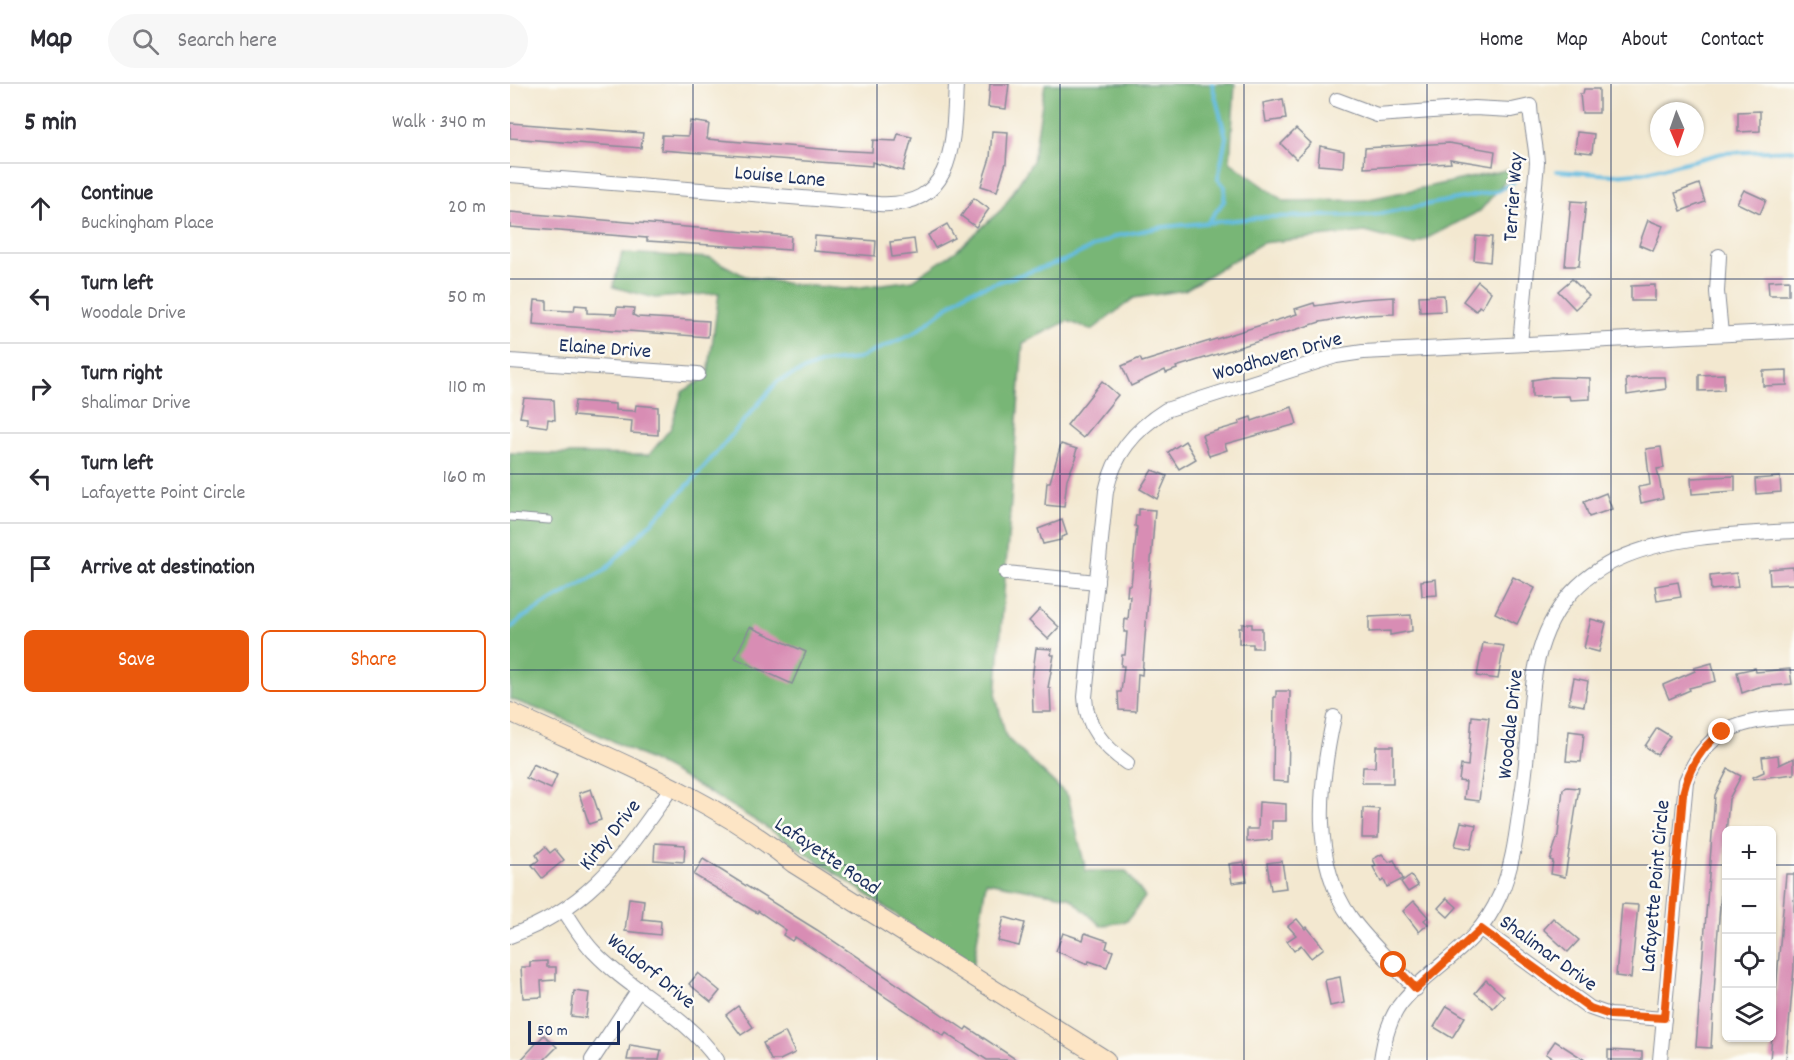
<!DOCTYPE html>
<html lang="en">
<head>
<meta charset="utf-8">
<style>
	:root { --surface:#fff; --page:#f7f7f7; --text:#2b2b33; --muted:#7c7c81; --line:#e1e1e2; --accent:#ea580c }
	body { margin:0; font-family:Dekko,sans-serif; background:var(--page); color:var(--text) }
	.controls { position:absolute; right:18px; bottom:18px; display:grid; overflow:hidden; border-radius:9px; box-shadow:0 2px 4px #0004 }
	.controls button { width:54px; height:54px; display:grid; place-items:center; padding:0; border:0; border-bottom:2px solid var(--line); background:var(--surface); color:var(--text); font:30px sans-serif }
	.compass { position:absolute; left:1140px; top:18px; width:54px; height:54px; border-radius:50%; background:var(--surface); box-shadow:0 2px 4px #0004; rotate:178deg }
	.scale { position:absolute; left:18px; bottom:15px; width:92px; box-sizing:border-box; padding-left:6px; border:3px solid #1b2f5e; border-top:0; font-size:16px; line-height:21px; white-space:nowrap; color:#1b2f5e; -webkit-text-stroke:4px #fdfcf7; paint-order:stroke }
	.stop { position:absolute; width:18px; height:18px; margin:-14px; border:4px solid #ea580c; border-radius:50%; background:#fff }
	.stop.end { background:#ea580c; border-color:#fff; box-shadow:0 2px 6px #0008 }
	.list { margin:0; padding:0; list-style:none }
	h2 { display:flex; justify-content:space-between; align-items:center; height:78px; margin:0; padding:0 24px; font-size:26px }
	h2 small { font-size:20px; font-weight:400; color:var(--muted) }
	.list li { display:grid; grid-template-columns:39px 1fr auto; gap:18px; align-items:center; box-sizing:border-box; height:90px; padding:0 24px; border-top:2px solid var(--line) }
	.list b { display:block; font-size:22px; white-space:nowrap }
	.list p { margin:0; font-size:20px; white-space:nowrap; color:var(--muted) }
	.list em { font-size:20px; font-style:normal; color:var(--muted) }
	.actions { display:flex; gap:12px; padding:18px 24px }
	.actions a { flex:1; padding:14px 0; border:2px solid var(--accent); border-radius:9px; text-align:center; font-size:21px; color:var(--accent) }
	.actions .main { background:var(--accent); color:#fff }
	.icon { flex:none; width:33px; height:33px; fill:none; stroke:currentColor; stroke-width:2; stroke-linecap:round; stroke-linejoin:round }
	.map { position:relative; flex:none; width:1284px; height:976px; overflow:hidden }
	header { display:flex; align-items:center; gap:36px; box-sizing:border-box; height:84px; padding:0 30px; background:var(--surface); border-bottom:2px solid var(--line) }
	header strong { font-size:28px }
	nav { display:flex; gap:33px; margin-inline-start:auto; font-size:21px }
	.search { width:420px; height:54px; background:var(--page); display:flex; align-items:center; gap:15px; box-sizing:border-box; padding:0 21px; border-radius:33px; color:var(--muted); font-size:22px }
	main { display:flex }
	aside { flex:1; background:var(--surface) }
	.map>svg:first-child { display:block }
	.forest { fill:#78b676; stroke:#4a726a; stroke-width:1.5 }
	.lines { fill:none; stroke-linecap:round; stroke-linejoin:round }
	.stream { stroke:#62bbe0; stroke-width:4 }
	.building { fill:#d88db4 }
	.lane-casing { stroke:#878c97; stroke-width:9 }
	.street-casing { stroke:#878c97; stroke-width:16 }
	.secondary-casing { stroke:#878c97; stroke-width:20 }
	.lane { stroke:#fff; stroke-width:7 }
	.street { stroke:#fff; stroke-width:14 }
	.secondary { stroke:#fde5c5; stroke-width:18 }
	.route { stroke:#ea580c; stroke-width:8 }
	.grid { fill:none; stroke:#1b2f5e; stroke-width:1.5; stroke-opacity:0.55 }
	.labels { text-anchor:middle; stroke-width:5; stroke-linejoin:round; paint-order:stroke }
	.street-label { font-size:21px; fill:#1b2f5e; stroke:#fdfcf7 }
</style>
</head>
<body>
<header>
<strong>Map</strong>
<div class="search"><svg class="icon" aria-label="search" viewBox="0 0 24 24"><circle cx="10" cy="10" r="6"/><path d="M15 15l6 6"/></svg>Search here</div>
<nav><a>Home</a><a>Map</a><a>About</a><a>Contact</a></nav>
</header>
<main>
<aside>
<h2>5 min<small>Walk · 340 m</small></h2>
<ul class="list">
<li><svg class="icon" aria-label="ahead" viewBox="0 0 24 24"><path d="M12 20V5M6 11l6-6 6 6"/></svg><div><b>Continue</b><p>Buckingham Place</p></div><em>20 m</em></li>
<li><svg class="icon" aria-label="left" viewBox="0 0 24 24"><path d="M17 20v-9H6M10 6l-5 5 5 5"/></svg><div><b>Turn left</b><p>Woodale Drive</p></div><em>50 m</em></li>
<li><svg class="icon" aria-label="right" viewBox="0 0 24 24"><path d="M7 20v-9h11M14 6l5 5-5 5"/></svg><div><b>Turn right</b><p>Shalimar Drive</p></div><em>110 m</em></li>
<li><svg class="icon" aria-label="left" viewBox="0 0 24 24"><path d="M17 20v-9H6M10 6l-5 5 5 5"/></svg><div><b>Turn left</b><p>Lafayette Point Circle</p></div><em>160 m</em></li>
<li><svg class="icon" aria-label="arrive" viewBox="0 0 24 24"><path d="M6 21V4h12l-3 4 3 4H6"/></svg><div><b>Arrive at destination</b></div></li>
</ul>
<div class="actions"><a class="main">Save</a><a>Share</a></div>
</aside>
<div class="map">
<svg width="1284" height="976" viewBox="0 0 1284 976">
	<rect width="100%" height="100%" fill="#fdfcf7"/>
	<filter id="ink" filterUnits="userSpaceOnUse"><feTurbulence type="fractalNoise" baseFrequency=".0167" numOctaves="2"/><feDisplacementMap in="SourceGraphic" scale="12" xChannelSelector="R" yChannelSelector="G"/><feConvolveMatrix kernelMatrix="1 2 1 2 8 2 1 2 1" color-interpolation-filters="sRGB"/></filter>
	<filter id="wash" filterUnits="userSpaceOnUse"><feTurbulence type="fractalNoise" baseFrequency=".008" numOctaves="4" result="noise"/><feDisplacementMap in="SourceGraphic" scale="24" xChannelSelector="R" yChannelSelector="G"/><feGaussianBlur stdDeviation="1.35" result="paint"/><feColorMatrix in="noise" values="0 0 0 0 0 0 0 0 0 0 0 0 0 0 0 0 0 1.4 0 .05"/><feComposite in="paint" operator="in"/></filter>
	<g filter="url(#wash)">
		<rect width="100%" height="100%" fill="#f3e8d0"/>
		<path class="forest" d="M535 0H725L720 78 774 117 855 116 1006 84 970 127 904 161 855 148 752 159 675 206 624 214 582 246 557 237 513 259 486 613 496 653 558 712 576 787H616L635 813 617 837 591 842 559 813 476 798 463 884C316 783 170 673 0 615V369L139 371 161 344 172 308 198 292 209 209 145 214 103 203 112 169 201 174 235 192 280 200 336 205 403 196 446 167 492 125 523 77Z"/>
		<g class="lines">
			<g class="stream">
				<polyline points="1047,87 1104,91 1137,88 1213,69 1284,66"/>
				<polyline points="698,138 714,117 715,103 708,95 716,53 702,0"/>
				<polyline points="0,545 12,534 95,486 182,397 268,297 311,279 347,275 404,249 457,208 553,177 606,152 653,143 757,133 863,131 988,107 1004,98"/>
			</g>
		</g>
		<g id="blocks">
			<g class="building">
				<polygon points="480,0 499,0 496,25 478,23"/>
				<polygon points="1074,5 1089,5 1089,29 1072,29 1070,10 1073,10"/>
				<polygon points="773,15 776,35 756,38 753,19"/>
				<polygon points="1250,27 1250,47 1228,48 1228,28"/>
				<polygon points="180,37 199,40 197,55 323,66 362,68 363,56 386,57 388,50 402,53 393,87 362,78 362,82 151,66 152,51 178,52"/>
				<polygon points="0,39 133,49 131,64 0,54"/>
				<polygon points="786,45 801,59 786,75 771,60"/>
				<polygon points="482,47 498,48 496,79 487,107 471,102 480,74"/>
				<polygon points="1067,48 1084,50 1082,69 1065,67"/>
				<polygon points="939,59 985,67 983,82 940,75 941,79 854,84 855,64"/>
				<polygon points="810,62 834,67 833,83 808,81"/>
				<polygon points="1189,100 1195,118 1171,127 1165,109"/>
				<polygon points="1234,106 1256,116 1250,130 1227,119"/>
				<polygon points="464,114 479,125 466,143 451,132"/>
				<polygon points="1061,117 1076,118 1069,182 1055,182"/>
				<polygon points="0,128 281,152 280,166 137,157 137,154 0,143"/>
				<polygon points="1138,136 1153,142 1143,167 1129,161"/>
				<polygon points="437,140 445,154 425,164 418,151"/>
				<polygon points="305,152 366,157 365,172 304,167"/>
				<polygon points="966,152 982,153 980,178 964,176"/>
				<polygon points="404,155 406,170 382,173 380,158"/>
				<polygon points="1062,195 1079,212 1065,225 1048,207"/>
				<polygon points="1279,196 1279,211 1259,211 1258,197"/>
				<polygon points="968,197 981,208 972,224 969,222 966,227 953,217"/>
				<polygon points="1145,201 1145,217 1121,217 1121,202"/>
				<polygon points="934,211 935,227 910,228 909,212"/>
				<polygon points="884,213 884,230 851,231 810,238 666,283 667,285 656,289 655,286 621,302 612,282 630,274 632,278 787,230 785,225 804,219 805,222 851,215"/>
				<polygon points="25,216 37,217 37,226 64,227 65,221 77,222 77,229 106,230 107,223 124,224 123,231 127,233 199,237 198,253 23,240"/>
				<polygon points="1277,286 1277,301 1253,302 1253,287"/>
				<polygon points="1214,290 1214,306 1189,307 1189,291"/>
				<polygon points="1041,293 1080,294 1080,315 1060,316 1059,312 1022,313 1022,296"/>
				<polygon points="1142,293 1155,293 1156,305 1117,311 1116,295"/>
				<polygon points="592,297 608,311 573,354 557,341"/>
				<polygon points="14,314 44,316 45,336 38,335 37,343 17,340 17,334 10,333"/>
				<polygon points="65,317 105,320 105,326 125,327 126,321 148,323 148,351 121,349 122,337 63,332"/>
				<polygon points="782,323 787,340 715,360 717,366 699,372 692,351 730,340 729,337 741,333 742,337"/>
				<polygon points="675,357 686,375 669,385 658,368"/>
				<polygon points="551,360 567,365 565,371 567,372 557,395 554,423 535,421 537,398 540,398"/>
				<polygon points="1151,363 1154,384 1147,385 1153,414 1131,419 1128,403 1140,401 1136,365"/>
				<polygon points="642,386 657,392 647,415 630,405"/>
				<polygon points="1225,392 1225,407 1182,410 1181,394"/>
				<polygon points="1270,393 1271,408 1246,410 1245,395"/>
				<polygon points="1096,409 1102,425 1079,433 1074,418"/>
				<polygon points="629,425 645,426 632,591 628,590 626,627 609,626 608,608 611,608 614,582 611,582 612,571 615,571 617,548 614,548 615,535 618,536 620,512 617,512 618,501 621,501 627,443 625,442 626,431 629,431"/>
				<polygon points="552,436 557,451 551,453 551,456 533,460 528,445"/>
				<polygon points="1283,483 1284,500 1260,501 1259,485"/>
				<polygon points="1226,489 1228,503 1201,506 1200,492"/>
				<polygon points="1003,493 1025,504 1007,540 985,529"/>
				<polygon points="926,495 927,511 912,512 911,497"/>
				<polygon points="1168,498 1171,513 1147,517 1145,502"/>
				<polygon points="530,525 549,543 538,555 519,537"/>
				<polygon points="901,531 902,547 880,551 880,547 859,548 859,533"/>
				<polygon points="1081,535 1096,539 1089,568 1074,564"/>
				<polygon points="732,540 742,540 742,544 752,544 752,564 743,564 743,560 729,560 729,544 732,544"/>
				<polygon points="240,543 296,568 282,600 225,574"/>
				<polygon points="973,559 994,562 988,595 967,592"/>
				<polygon points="526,564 542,565 541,571 544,571 538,604 540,604 541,628 523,628 522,595"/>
				<polygon points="1202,579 1206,597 1179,604 1180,606 1159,615 1153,601 1185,587 1184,584"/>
				<polygon points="1245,584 1246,588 1280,585 1282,600 1249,603 1232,609 1227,588"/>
				<polygon points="1064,594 1078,597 1074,622 1059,619"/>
				<polygon points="766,607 780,607 778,698 763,697 764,613 766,613"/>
				<polygon points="962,632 979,634 969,717 954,715 956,698 949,697 951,681 958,682"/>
				<polygon points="1147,644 1160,652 1147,671 1135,662"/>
				<polygon points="1059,647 1074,649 1071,678 1056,677"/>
				<polygon points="866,662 883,662 883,699 852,699 853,683 865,683"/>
				<polygon points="1268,671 1269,681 1284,674 1284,690 1243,695 1243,693 1254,688 1252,673"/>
				<polygon points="23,680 47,691 41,705 16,694"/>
				<polygon points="1218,685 1231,692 1219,715 1207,858 1201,964 1186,963 1205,711"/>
				<polygon points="1057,703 1069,704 1055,793 1041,790 1043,777 1040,776 1048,751 1053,705"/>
				<polygon points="81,705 91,736 79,740 69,709"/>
				<polygon points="749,718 776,720 776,737 762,737 762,756 737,758 737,745 748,745"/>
				<polygon points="853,724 869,725 868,754 852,754"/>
				<polygon points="951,738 966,741 961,765 945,762"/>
				<polygon points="145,759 175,761 174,778 144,776"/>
				<polygon points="35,763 40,769 45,765 54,776 32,794 22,781 29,776 26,771"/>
				<polygon points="872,770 879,778 884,776 893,795 877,803 874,796 871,798 863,783 866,782 863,775"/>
				<polygon points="193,775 307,846 455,946 457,943 507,976 477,976 436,949 434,952 285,853 282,857 273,851 276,846 248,827 247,829 184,791"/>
				<polygon points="772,777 776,804 761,806 757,779"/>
				<polygon points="734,778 737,797 722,799 719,780"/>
				<polygon points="1276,790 1284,790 1284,884 1276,976 1260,976"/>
				<polygon points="901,791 908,802 898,808 891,798"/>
				<polygon points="119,814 134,816 132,835 151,837 150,851 115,847"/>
				<polygon points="937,814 947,823 938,833 928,824"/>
				<polygon points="904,817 918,833 914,836 918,840 909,848 893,827"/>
				<polygon points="1112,820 1128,821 1121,894 1106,892"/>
				<polygon points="494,833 515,839 509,862 488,857"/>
				<polygon points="1043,834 1069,856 1058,868 1033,845"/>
				<polygon points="787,835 795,845 797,843 814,864 801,874 791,861 784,867 777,857 786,851 778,842"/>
				<polygon points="553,849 573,856 575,849 598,857 596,864 603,867 597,883 579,877 578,880 546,867"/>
				<polygon points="37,877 37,883 46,883 46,896 31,897 32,913 13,914 11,883 20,883 20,878"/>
				<polygon points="188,889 210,907 201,918 179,900"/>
				<polygon points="830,893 834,919 820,922 815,896"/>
				<polygon points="976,896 994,912 983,924 965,909"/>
				<polygon points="64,907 79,909 76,934 61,932"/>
				<polygon points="228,922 243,943 231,951 216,931"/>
				<polygon points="937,922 955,933 942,954 924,943"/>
				<polygon points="275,948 285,969 270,976 261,976 253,959"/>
				<polygon points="34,951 47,963 34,976 11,976"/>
				<polygon points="1045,957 1075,976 1046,976 1036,970"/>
				<polygon points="120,961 151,966 149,976 117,976"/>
				<polygon points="1098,966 1132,968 1132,976 1098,976"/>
			</g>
		</g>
	</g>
	<g filter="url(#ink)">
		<use href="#blocks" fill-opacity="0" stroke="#878c97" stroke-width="1.5"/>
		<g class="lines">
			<g class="lane-casing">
				<polyline id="lane" points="0,433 39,436"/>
			</g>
			<g class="street-casing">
				<g id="street">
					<path d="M827 16 867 31 964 24 1002 26 1020 22C1021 42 1026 59 1027 79L1010 260"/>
					<path d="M0 91 369 120C446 124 443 58 446 0"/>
					<polyline points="1209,172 1207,208 1211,250"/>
					<polyline points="0,277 188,290"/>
					<polyline points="496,489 587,498"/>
					<path d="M824 633C810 697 800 777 841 834 859 859 885 882 906 905"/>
					<path d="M617 679C594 663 576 643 575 613L596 407C604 371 624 346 656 326L826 272 853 268 1284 247"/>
					<path d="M54 826C63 840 73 857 84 868 122 908 175 930 207 976"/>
					<polyline points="971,845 1080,924 1100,931 1154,935"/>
					<path d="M0 852C83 822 113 771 162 703"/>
					<polyline points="82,976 129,905"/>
					<path d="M871 976C874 956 879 933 893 917 926 877 967 865 990 811 1004 780 1007 744 1012 710 1019 670 1018 628 1025 588 1049 453 1175 453 1284 447"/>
					<path d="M1150 976 1176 697C1197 644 1231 636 1284 633"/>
				</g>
			</g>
			<g class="secondary-casing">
				<path id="secondary" d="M0 628C97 673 201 712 284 780L596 976"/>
			</g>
			<use href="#lane" class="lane"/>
			<use href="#street" class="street"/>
			<use href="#secondary" class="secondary"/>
		</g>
	</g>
	<g class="lines" filter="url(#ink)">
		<path class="route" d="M884 881 906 905 971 845 1080 924 1100 931 1154 934 1173 710C1179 684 1190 663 1212 648"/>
	</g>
	<path class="grid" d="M183 0V976M367 0V976M550 0V976M734 0V976M917 0V976M1101 0V976M0 195H1284M0 390H1284M0 586H1284M0 781H1216M1262 781H1284"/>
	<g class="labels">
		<g class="street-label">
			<text transform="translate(270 91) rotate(5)" y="7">Louise Lane</text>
			<text transform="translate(1002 113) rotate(-86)" y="7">Terrier Way</text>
			<text transform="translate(95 263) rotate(4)" y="7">Elaine Drive</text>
			<text transform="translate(767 271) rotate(-16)" y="7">Woodhaven Drive</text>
			<text transform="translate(999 640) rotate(-84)" y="7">Woodale Drive</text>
			<text transform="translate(99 750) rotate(-51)" y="7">Kirby Drive</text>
			<text transform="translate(318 771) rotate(34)" y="7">Lafayette Road</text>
			<text transform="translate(1144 802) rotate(-85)" y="7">Lafayette Point Circle</text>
			<text transform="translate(1039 868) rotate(36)" y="7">Shalimar Drive</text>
			<text transform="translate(142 886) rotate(39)" y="7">Waldorf Drive</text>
		</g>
	</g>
</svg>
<div class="controls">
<button>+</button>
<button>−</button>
<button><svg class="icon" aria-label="locate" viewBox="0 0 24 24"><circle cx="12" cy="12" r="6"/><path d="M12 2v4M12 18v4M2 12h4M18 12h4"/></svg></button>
<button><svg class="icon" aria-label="layers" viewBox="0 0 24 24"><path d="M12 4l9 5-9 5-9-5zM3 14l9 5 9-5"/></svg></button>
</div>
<svg class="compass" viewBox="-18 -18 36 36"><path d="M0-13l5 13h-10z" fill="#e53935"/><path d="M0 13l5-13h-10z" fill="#7c7c81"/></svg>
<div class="scale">50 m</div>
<div class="stop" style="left:884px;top:881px"></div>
<div class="stop end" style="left:1212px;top:648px"></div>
</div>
</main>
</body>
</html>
